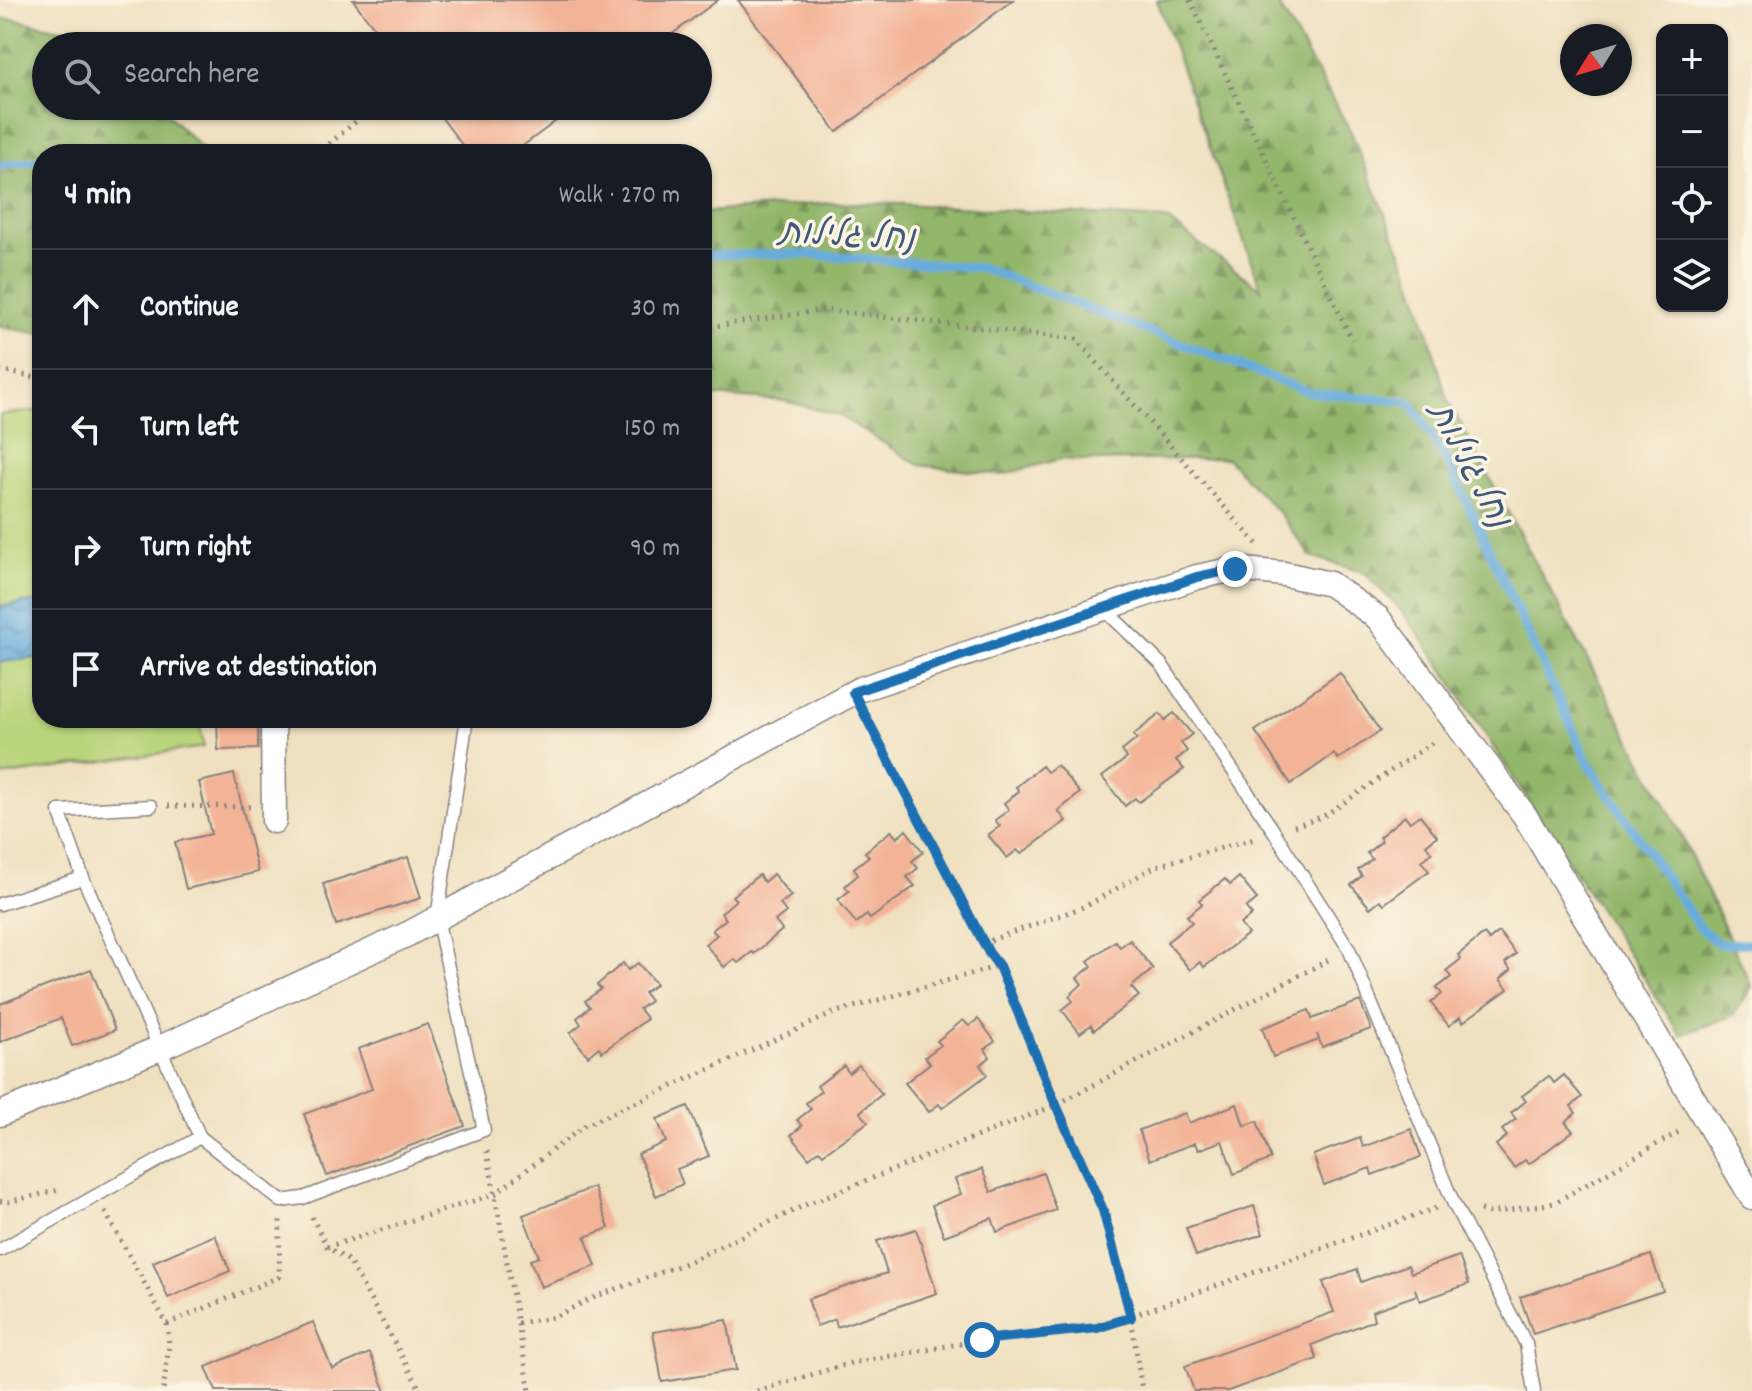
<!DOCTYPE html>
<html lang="en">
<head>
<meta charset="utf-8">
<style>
	:root { --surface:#171b24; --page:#242831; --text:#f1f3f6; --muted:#9ea1a6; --line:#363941 }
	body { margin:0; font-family:Dekko,"Playpen Sans Hebrew",sans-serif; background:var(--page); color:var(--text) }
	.controls { position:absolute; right:24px; top:24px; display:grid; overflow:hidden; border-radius:16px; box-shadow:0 2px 6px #0004 }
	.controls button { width:72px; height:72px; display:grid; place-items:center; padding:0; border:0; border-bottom:2px solid var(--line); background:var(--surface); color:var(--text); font:40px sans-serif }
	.compass { position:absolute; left:1560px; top:24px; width:72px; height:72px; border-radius:50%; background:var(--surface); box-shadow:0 2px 6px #0004; rotate:233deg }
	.stop { position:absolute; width:24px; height:24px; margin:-18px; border:6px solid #1f6fb2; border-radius:50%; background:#fff }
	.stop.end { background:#1f6fb2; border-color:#fff; box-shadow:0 2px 8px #0008 }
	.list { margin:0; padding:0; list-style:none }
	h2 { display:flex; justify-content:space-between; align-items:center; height:104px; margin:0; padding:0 32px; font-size:34px }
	h2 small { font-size:26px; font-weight:400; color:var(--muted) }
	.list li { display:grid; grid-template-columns:52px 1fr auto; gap:24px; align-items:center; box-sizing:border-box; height:120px; padding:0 32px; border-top:2px solid var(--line) }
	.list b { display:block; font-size:30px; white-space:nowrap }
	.list em { font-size:26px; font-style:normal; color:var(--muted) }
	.icon { flex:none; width:44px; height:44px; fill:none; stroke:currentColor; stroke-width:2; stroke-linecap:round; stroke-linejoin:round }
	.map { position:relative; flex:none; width:1752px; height:1391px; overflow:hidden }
	.search { position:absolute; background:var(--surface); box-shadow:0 2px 6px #0004; left:32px; top:32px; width:680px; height:88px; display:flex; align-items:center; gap:20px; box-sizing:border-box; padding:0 28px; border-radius:44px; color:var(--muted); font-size:30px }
	.panel { position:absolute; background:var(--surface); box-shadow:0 2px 6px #0004; left:32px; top:144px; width:680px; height:584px; border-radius:32px }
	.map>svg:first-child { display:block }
	.grass { fill:#b9d47a; stroke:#6e7b5a; stroke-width:2 }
	.forest { fill:url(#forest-firs); stroke:#5a6c52; stroke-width:2 }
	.water { fill:url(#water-waves); stroke:#45678c; stroke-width:2 }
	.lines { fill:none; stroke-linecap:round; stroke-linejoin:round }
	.stream { stroke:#68acdd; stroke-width:9 }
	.building { fill:#f3b396 }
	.lane-casing { stroke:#88817e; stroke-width:15 }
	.street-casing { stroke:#88817e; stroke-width:27 }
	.path { stroke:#88817e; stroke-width:5; stroke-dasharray:2 6; stroke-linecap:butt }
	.lane { stroke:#fff; stroke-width:12 }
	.street { stroke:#fff; stroke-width:24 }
	.route { stroke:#1f6fb2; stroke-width:10 }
	.labels { text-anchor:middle; stroke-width:7; stroke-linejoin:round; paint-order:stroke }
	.water-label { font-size:34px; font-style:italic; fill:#3e597c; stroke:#fcf5e5 }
</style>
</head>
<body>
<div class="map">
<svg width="1752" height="1391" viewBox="0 0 1752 1391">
	<defs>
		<pattern id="forest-firs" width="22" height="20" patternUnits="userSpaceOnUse" patternTransform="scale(2)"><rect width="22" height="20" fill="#92b66a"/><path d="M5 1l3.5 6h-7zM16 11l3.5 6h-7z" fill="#779458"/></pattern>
		<pattern id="water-waves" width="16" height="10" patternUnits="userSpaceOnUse" patternTransform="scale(2)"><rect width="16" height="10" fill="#68acdd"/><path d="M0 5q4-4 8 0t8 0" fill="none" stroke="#558cb4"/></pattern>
	</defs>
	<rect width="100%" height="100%" fill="#fcf5e5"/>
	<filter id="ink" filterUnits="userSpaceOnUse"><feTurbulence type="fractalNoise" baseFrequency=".0125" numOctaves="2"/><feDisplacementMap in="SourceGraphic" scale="16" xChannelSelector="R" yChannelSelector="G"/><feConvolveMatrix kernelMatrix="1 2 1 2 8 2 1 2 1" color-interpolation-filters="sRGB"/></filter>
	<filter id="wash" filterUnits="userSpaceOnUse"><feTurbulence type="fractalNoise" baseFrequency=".006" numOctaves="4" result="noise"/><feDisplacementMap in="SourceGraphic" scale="32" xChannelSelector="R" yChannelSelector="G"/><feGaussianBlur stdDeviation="1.8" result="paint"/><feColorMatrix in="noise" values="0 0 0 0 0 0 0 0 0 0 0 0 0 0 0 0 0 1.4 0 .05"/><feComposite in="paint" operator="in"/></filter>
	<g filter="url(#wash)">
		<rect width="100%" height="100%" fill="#efe0c0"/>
		<polygon class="grass" points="42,410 42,718 198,718 204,747 0,776 0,415"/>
		<g class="forest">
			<polygon points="1157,0 1276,0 1350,130 1413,281 1448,400 1681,834 1752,987 1734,1015 1681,1035 1441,666 1405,615 1365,573 1310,556 1280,514 1227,458 1094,461 1060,459 1002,475 919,465 840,416 785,401 702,395 702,212 831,203 903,204 1166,219 1261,289"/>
			<polygon points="0,19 11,19 86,34 98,46 46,46 46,106 159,106 208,154 42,154 42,334 0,327"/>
		</g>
		<polygon class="water" points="42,601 42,657 0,662 0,606"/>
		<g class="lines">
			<g class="stream">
				<polyline points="0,166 34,161 42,162"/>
				<polyline points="702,255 803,254 982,268 1309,392 1410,402 1448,462 1590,766 1699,927 1719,944 1752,943"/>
			</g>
		</g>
		<g id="blocks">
			<g class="building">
				<polygon points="353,0 718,0 656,46 388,46"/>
				<polygon points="738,0 1013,0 837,132"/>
				<polygon points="433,106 576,106 512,154 469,154"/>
				<polygon points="1340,673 1380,731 1338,759 1334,754 1291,784 1255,731"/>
				<polygon points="1174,713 1192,734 1181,743 1187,751 1176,760 1184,769 1139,802 1135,798 1125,806 1102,777 1127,758 1122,751 1137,739 1133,735 1160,714 1165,720"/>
				<polygon points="217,718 258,718 258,749 218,750"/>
				<polygon points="1057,765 1080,793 1058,811 1066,821 1021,854 1017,850 1007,858 988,835 1000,826 995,820 1009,810 1004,803 1019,791 1016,787 1042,766 1047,772"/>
				<polygon points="234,774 258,872 186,889 175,842 211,834 199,782"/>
				<polygon points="1420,815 1437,836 1426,845 1432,853 1421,861 1429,871 1384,904 1380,900 1370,908 1351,885 1362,876 1358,870 1372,859 1367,853 1382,841 1379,837 1405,816 1410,822"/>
				<polygon points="906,830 923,852 912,861 918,868 907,877 915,886 870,919 867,915 856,923 838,900 849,891 845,886 858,875 854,868 869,856 865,852 891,831 897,838"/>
				<polygon points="408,857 421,898 336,925 323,884"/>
				<polygon points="773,874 791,896 780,904 786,912 775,921 782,930 754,954 752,952 738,963 734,959 724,967 705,944 717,935 712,930 726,919 721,913 736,900 732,896 759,875 764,882"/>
				<polygon points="1239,877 1257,899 1246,908 1252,915 1240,924 1248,934 1204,967 1200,962 1190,970 1167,942 1192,922 1187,916 1202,904 1199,900 1225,879 1230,885"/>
				<polygon points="1499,932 1516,954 1505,963 1511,970 1500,979 1508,989 1463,1022 1460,1017 1449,1026 1431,1003 1442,994 1437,988 1451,977 1446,971 1461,959 1458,955 1484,934 1489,940"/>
				<polygon points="1130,940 1153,969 1131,987 1139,996 1094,1030 1091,1025 1080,1033 1062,1010 1073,1001 1069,996 1082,984 1077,978 1092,966 1088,961 1115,941 1120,947"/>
				<polygon points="623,963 628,970 638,963 656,984 644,993 650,1001 639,1009 647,1019 602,1052 599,1047 588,1056 570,1033 581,1024 577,1018 590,1007 585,1001 601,989 597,985"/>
				<polygon points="91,969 115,1030 72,1046 61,1018 0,1042 0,1004"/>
				<polygon points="1360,1001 1371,1029 1322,1047 1317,1034 1319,1040 1273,1057 1262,1028 1309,1010 1312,1019"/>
				<polygon points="978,1019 995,1041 985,1049 990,1057 980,1065 987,1075 942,1108 939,1104 929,1112 905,1083 930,1063 925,1057 941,1045 937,1041 963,1020 969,1026"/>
				<polygon points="428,1024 465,1126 327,1176 304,1114 372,1089 358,1049"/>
				<polygon points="859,1065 882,1094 860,1112 868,1122 823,1154 819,1150 809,1158 791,1135 802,1126 797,1120 811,1109 806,1103 821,1091 817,1086 844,1066 849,1073"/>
				<polygon points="1564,1075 1582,1097 1571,1106 1576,1113 1565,1122 1573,1131 1529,1164 1525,1160 1514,1168 1496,1145 1507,1136 1502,1130 1516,1119 1511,1113 1526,1101 1522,1096 1549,1076 1554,1083"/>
				<polygon points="1237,1104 1244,1126 1257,1121 1271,1159 1234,1174 1222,1141 1198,1150 1195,1143 1150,1160 1139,1130 1185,1113 1189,1123"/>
				<polygon points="688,1106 709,1156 677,1169 683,1184 656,1196 638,1154 666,1142 657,1119"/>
				<polygon points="1411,1129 1421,1157 1372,1175 1370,1168 1324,1185 1313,1155 1360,1138 1363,1147"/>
				<polygon points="982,1169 991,1192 1043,1173 1056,1210 997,1232 992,1218 944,1236 932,1205 961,1194 955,1179"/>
				<polygon points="594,1187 609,1228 585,1237 596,1266 541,1287 530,1260 539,1257 523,1215"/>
				<polygon points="1254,1206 1263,1234 1196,1256 1186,1228"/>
				<polygon points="916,1229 937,1293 837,1327 835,1319 817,1326 808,1299 887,1273 877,1241"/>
				<polygon points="215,1235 230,1271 168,1298 153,1262"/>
				<polygon points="1651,1255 1663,1291 1533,1334 1520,1297"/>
				<polygon points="1459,1256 1469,1284 1420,1301 1415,1289 1417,1295 1372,1311 1374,1320 1312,1345 1317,1359 1228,1391 1194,1391 1185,1366 1334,1312 1323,1282 1357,1269 1361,1282 1408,1265 1411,1273"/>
				<polygon points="727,1320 736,1370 662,1382 653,1332"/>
				<polygon points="313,1322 332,1369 370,1353 386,1391 216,1391 206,1367"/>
			</g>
		</g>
	</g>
	<g filter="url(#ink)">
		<use href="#blocks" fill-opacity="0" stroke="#88817e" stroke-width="2"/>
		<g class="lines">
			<g class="lane-casing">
				<g id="lane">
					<polyline points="1103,608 1162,665 1275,833 1349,949 1453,1202 1526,1344 1534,1391"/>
					<polyline points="83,878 59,811 151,806"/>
					<polyline points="0,904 83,878 200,1137 281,1201 303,1198 484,1130 437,918 467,718"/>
					<polyline points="0,1250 200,1137"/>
				</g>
			</g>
			<g class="street-casing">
				<g id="street">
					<polyline points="273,718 274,821"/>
					<polyline points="0,1114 160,1048 408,934 858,690 1197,577 1235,569 1284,574 1330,584 1378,618 1525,816 1752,1197"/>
				</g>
			</g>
			<g class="path">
				<polyline points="1190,0 1352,340"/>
				<polyline points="317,154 359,119"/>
				<polyline points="702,328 824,310 1076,339 1257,544"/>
				<polyline points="0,370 42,379"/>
				<polyline points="865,715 989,953 999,966 1056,1105 1103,1210 1131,1317 1142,1391"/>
				<polyline points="168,806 250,807"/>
				<polyline points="1294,826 1324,816 1435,741"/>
				<polyline points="983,943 1086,906 1156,866 1254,839"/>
				<polyline points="487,1151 530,1391"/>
				<polyline points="0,1201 8,1202 59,1190"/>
				<polyline points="1480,1210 1490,1213 1554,1203 1682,1130"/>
				<polyline points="105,1212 167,1324 169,1345 163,1391"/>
				<polyline points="312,1217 327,1247 349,1261 421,1391"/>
				<polyline points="327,1247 495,1194 584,1126 836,1012 999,966"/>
				<polyline points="518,1323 554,1317 595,1297 686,1263 807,1204 1056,1105 1330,959"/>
				<polyline points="167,1324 279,1277 280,1219"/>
				<polyline points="757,1391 851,1363 982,1340 1097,1328 1436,1208"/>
			</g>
			<use href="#lane" class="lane"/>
			<use href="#street" class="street"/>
		</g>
	</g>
	<g class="lines" filter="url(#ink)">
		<polyline class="route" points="982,1340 1097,1328 1131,1317 1103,1210 1056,1105 999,966 989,953 853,692 1197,577 1235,569"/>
	</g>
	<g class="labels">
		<g class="water-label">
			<text transform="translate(847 233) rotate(3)" y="12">נחל גלילות</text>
			<text transform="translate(1472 464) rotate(62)" y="12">נחל גלילות</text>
		</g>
	</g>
</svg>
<div class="controls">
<button>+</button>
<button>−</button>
<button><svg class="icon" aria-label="locate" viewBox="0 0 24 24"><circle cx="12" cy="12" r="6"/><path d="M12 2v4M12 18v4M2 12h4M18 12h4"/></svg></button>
<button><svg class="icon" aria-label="layers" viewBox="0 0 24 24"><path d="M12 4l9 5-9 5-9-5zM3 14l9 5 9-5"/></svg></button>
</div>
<svg class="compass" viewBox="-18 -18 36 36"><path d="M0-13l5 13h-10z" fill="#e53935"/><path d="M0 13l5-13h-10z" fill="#9ea1a6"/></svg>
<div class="stop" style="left:982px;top:1340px"></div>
<div class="stop end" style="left:1235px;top:569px"></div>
<div class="search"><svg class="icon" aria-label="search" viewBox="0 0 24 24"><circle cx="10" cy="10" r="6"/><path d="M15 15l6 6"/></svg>Search here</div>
<section class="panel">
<h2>4 min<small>Walk · 270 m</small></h2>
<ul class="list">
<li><svg class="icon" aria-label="ahead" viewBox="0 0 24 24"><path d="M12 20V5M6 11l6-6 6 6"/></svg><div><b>Continue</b></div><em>30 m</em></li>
<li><svg class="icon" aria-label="left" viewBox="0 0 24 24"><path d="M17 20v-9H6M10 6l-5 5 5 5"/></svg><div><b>Turn left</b></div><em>150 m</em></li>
<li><svg class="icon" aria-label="right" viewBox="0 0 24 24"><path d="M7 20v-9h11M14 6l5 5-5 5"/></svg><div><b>Turn right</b></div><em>90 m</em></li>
<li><svg class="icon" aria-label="arrive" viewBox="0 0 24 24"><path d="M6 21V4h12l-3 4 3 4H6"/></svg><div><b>Arrive at destination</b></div></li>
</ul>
</section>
</div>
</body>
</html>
